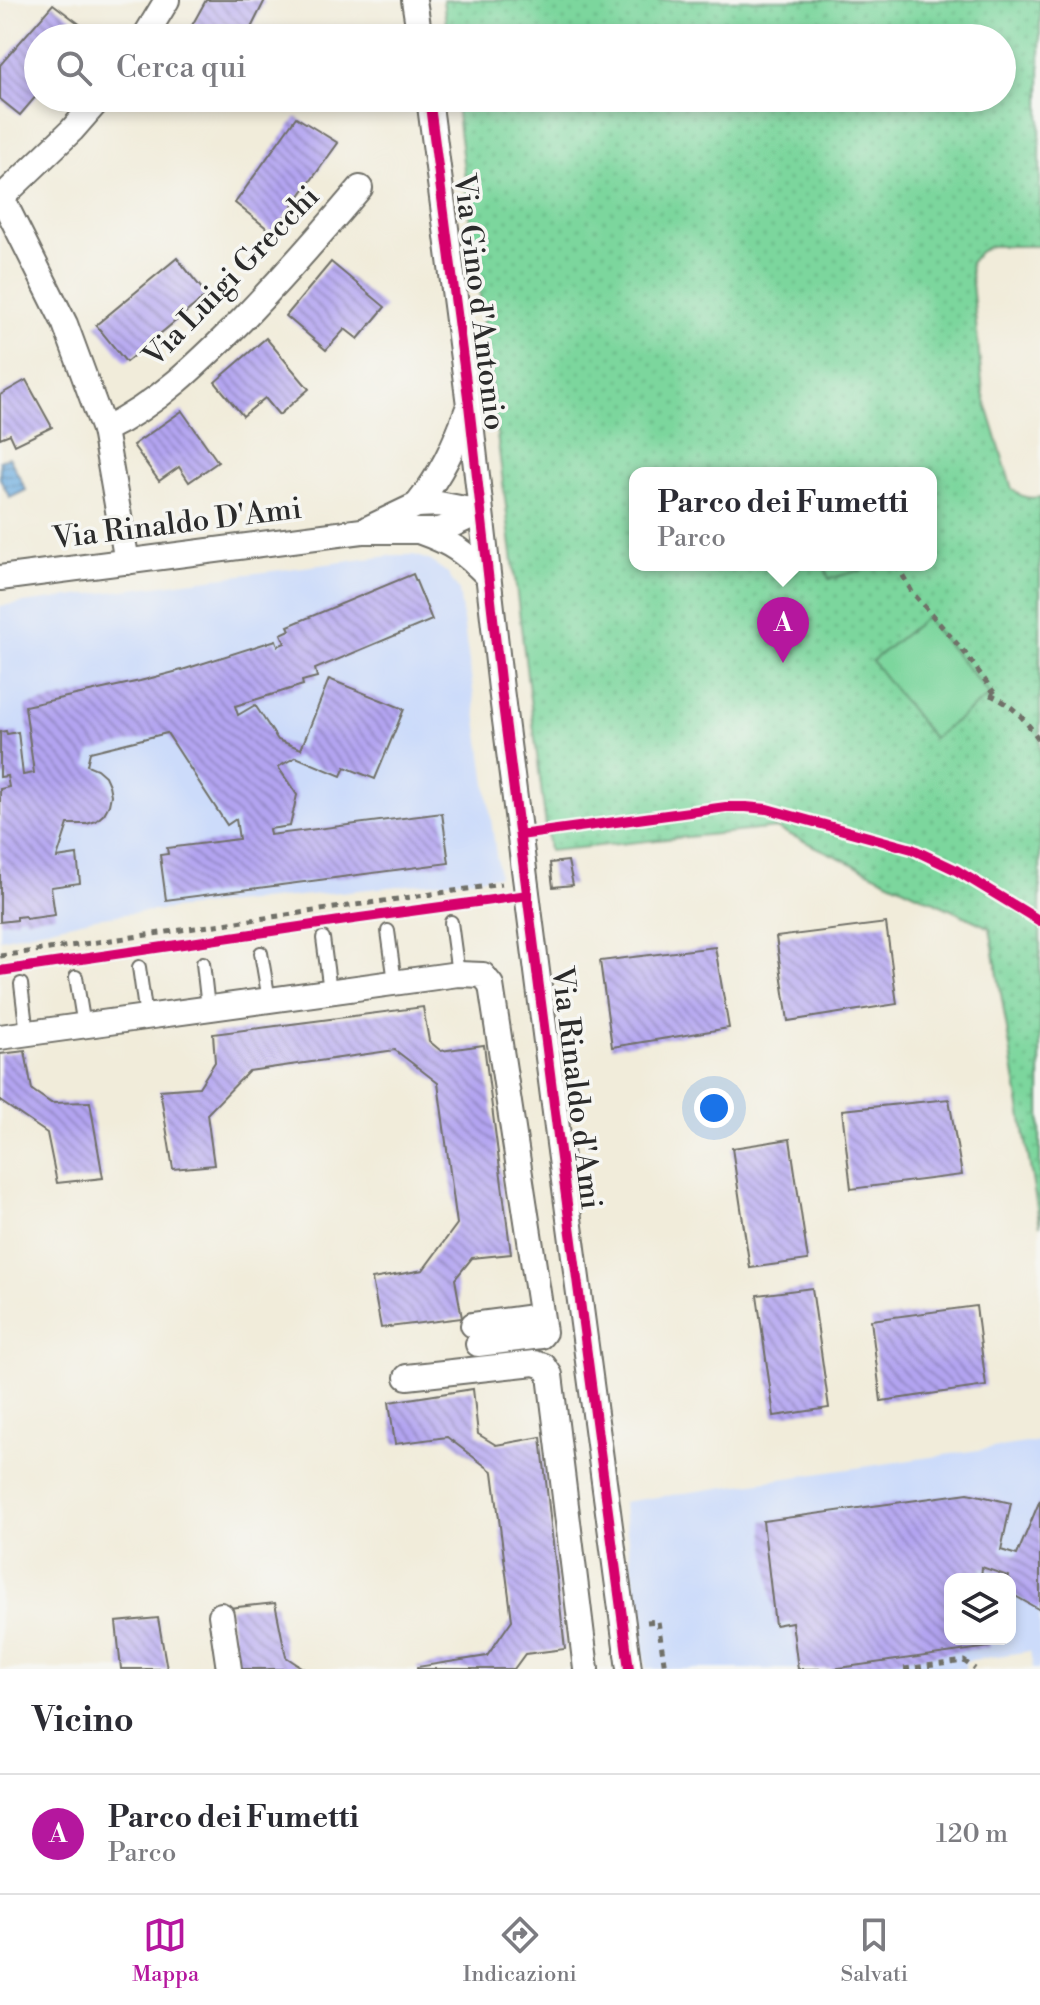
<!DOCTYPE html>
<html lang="it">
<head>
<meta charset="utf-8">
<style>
	:root { --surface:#fff; --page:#f2f2f3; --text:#2b2b33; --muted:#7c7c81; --line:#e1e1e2; --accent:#b5179e }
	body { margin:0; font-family:"Libre Bodoni",serif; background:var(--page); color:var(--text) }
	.controls { position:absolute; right:24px; bottom:24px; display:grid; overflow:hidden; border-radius:16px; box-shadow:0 4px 12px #0003 }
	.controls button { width:72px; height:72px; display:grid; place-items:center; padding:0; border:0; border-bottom:2px solid var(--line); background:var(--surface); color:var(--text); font:40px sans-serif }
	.you { position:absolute; left:714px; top:1108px; width:28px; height:28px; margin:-20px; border:6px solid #fff; border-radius:50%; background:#1a73e8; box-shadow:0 0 0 12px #1a73e833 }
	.badge { display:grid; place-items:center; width:52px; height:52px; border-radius:50%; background:var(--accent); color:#fff; font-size:26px; font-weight:700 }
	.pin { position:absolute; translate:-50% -66px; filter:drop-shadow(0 2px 4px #0008) }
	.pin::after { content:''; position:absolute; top:42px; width:28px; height:24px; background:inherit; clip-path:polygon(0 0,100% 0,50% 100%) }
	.popup { position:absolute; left:629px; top:467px; width:308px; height:104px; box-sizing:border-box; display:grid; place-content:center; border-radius:16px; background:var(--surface); filter:drop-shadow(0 2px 6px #0005); font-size:26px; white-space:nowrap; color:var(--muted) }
	.popup b { font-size:30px; color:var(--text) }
	.popup::after { content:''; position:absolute; left:50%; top:100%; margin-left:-16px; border:16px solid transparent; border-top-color:var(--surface) }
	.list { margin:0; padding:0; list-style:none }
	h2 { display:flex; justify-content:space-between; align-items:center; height:104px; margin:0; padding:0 32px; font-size:34px }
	h2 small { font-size:26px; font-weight:400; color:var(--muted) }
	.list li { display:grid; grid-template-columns:52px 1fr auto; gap:24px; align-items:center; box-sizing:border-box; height:120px; padding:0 32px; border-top:2px solid var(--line) }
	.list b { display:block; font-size:30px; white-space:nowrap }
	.list p { margin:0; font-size:26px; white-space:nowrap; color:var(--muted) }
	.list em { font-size:26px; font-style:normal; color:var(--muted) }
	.icon { flex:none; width:44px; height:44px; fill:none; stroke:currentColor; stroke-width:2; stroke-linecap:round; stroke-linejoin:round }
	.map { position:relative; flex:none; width:1040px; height:1669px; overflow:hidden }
	.search { position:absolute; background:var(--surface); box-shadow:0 4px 12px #0003; left:24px; right:24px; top:24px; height:88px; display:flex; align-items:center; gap:20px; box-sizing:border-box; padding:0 28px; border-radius:44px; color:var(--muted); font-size:30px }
	.sheet { height:224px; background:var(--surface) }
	nav { display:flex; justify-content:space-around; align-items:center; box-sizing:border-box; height:112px; border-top:2px solid var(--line); background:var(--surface); font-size:22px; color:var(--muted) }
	nav a { display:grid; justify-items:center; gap:4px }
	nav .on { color:var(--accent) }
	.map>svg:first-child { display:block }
	.built { fill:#ccdbfa; fill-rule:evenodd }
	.park { fill:url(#park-dots); stroke:#538064; stroke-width:2; fill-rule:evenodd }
	.garden { fill:#7bd69d; stroke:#538064; stroke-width:2 }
	.water { fill:url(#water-rules); stroke:#4c6c85; stroke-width:2 }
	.building { fill:url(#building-back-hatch) }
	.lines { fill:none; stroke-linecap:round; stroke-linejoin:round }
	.service-casing { stroke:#706f68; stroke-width:16 }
	.minor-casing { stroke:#706f68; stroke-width:28 }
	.path { stroke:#706f68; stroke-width:5; stroke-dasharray:6 6; stroke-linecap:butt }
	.service { stroke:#fff; stroke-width:12 }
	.minor { stroke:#fff; stroke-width:24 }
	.cycleway-casing { stroke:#f6f6f2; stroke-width:15 }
	.cycleway { stroke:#d6006c; stroke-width:10 }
	.labels { text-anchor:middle; stroke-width:7; stroke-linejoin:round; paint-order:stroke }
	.street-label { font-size:30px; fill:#2b2b2b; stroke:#f6f6f2 }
</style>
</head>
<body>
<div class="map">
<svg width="1040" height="1669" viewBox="0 0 1040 1669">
	<defs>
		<pattern id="park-dots" width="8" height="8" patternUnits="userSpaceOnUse" patternTransform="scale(2)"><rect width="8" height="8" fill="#7bd69d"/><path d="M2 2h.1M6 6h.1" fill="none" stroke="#6ab887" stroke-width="1.8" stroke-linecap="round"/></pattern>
		<pattern id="water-rules" width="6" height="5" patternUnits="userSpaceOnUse" patternTransform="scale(2)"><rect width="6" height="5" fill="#6cacdf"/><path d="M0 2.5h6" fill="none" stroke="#598cb5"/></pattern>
		<pattern id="building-back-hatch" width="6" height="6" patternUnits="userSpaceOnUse" patternTransform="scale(2)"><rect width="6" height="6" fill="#b3a4f1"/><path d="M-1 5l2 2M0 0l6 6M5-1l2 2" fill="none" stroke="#9286c3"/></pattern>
	</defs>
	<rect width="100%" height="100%" fill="#f6f6f2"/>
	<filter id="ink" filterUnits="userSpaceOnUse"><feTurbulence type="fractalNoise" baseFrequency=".0125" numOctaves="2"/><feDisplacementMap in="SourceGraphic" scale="16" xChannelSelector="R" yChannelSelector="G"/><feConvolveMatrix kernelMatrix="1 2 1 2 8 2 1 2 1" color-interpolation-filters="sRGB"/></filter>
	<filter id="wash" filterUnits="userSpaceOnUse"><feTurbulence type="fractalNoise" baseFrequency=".006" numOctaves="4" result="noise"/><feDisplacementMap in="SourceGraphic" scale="32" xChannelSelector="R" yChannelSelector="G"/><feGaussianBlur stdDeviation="1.8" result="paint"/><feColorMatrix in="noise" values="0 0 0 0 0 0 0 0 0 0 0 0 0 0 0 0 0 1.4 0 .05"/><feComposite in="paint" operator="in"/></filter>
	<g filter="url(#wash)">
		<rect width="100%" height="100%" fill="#f1ecda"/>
		<g class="built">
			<polygon points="397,555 414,555 431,561 447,573 459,591 499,876 141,912 95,918 0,939 0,606"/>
			<path d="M1040 1441V1669H1033L1030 1651 965 1661V1669H646L623 1502ZM950 1579H1010V1639H950Z"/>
		</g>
		<path class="park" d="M443 0H1040V246H990L979 252 970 263 983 393 1012 489C1021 497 1028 499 1040 497V1226L990 928 776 828 549 851 455 98H1002V38H448ZM635 473H931V565H635Z"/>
		<g class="garden">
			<polygon points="824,565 878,565 829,579"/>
			<polygon points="925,618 990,695 933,738 872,661"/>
		</g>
		<polygon class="water" points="9,457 26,490 10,498 0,478 0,461"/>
		<g id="blocks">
			<g class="building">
				<polygon points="206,0 265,0 246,38 185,38"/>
				<polygon points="53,4 90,32 85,38 38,38 38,94 20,115 0,99 0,65"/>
				<polygon points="296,117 338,143 273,233 235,203"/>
				<polygon points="177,258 207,295 126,362 96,325"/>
				<polygon points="331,262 385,307 358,339 345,329 326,350 286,316"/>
				<polygon points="266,338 309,389 279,415 265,398 243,416 215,382"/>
				<polygon points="26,380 52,427 15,445 10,434 0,438 0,395"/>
				<polygon points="182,411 218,462 189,482 179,467 159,481 133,445"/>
				<polygon points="413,574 432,620 315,669 317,677 302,681 303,685 235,706 238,715 255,705 278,740 301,749 329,679 404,709 375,779 345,767 341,776 296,757 278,767 297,795 290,826 269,829 270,835 442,813 449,863 166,900 160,855 168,854 167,848 239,839 236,819 227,825 167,733 90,752 87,765 97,769 105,776 109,785 111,795 109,805 104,814 96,821 87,824 68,824 57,858 77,855 80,883 51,887 55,915 26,919 25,916 17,917 17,920 0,922 0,789 9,787 7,776 0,777 0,732 6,731 7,734 18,732 23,775 34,773 25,706 140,681 182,670 276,640 278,646 285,643 281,634 290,630 288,626"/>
				<polygon points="568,861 573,885 553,887 550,863"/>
				<polygon points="886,923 897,1004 788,1021 776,937"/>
				<polygon points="715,947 729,1028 612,1047 600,961"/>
				<polygon points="423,1007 429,1041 441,1051 484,1045 511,1254 472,1258 455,1279 462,1318 381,1328 372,1279 423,1270 457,1224 438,1083 395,1050 249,1071 207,1114 214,1165 173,1169 160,1090 199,1087 215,1062 213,1034"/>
				<polygon points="25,1051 32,1090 51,1103 90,1102 103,1178 57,1183 47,1133 0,1101 0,1054"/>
				<polygon points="949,1099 962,1175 851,1189 842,1110"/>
				<polygon points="790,1139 808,1260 750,1268 732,1148"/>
				<polygon points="812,1288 829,1408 774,1416 757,1295"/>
				<polygon points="976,1306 986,1386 881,1401 871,1320"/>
				<polygon points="473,1389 478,1434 496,1445 541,1437 565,1649 525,1654 514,1669 417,1669 417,1667 487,1656 512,1620 493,1472 447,1437 395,1444 389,1402"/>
				<polygon points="968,1493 1011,1503 1001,1550 1017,1555 1040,1500 1040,1610 1010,1593 1010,1579 1007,1579 1008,1576 982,1567 981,1579 950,1579 950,1639 989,1639 990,1647 832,1669 798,1669 792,1622 775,1625 763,1521"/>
				<polygon points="275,1603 286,1657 304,1669 237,1669 229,1608"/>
				<polygon points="158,1618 167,1669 121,1669 116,1622"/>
			</g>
		</g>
	</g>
	<g filter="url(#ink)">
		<use href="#blocks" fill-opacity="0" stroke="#706f68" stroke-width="2"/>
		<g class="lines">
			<g class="service-casing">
				<g id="service">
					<polyline points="451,922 458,974"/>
					<polyline points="388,931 395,982"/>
					<polyline points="323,938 330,991"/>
					<polyline points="261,953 269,1000"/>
					<polyline points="203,963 208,1008"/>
					<polyline points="139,967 146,1017"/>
					<polyline points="76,977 84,1026"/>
					<polyline points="21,984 27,1034"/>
				</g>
			</g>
			<g class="minor-casing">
				<g id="minor">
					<polyline points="414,0 420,38"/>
					<polyline points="144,38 167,0"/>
					<polyline points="429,98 469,405 501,689 558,1136 629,1669"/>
					<polyline points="2,198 65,324 104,430 127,562"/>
					<polyline points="0,199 72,130 100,98"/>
					<path d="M104 430C158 404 200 362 242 320 283 277 322 233 360 188"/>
					<path d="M417 505C442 473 453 449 467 411"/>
					<polyline points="369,528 417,505 439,504 480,512"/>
					<path d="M421 532C452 543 464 552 487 575"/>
					<polyline points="0,578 362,531 434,531 448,527 480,512"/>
					<polyline points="0,1037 458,974 483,975 491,985 544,1332 541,1336 478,1344"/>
					<polyline points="473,1325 541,1316"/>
					<polyline points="407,1377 534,1363 544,1366 550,1375 586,1669"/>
					<polyline points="221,1615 229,1669"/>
				</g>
			</g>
			<g class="path">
				<polyline points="897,565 912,592 965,653 998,698"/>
				<path d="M990 695C1013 704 1027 722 1040 741"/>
				<polyline points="0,956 502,884"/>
				<polyline points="647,1622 658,1621 665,1669"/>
				<polyline points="904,1669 964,1661 975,1669"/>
			</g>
			<use href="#service" class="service"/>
			<use href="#minor" class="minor"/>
			<g class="cycleway-casing">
				<g id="cycleway">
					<polyline points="429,98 469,405 501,689 558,1136 629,1669"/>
					<polyline points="520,835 726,807 746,807 767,809 912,849 956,870 1040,921"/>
					<polyline points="0,971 360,918 528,895"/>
				</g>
			</g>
			<use href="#cycleway" class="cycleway"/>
		</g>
	</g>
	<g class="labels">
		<g class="street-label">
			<text transform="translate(231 276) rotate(-46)" y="10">Via Luigi Grecchi</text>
			<text transform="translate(480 302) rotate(83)" y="10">Via Gino d'Antonio</text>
			<text transform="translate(177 523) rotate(-7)" y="10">Via Rinaldo D'Ami</text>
			<text transform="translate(577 1088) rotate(83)" y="10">Via Rinaldo d'Ami</text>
		</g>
	</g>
</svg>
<div class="controls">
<button><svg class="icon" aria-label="layers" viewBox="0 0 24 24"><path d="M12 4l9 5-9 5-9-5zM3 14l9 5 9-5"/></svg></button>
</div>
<div class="you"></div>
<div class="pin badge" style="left:783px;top:663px">A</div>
<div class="popup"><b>Parco dei Fumetti</b>Parco</div>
<div class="search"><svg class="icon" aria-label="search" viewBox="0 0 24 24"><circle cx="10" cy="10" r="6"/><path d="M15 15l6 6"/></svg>Cerca qui</div>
</div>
<section class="sheet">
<h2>Vicino<small></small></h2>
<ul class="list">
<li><span class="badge">A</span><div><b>Parco dei Fumetti</b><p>Parco</p></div><em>120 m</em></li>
</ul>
</section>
<nav>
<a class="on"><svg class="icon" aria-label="map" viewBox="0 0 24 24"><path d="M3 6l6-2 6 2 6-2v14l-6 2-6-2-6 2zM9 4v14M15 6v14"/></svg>Mappa</a>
<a><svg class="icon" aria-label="directions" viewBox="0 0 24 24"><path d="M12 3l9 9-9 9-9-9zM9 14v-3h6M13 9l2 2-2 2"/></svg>Indicazioni</a>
<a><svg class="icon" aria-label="saved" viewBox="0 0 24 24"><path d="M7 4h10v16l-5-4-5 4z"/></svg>Salvati</a>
</nav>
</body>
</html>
